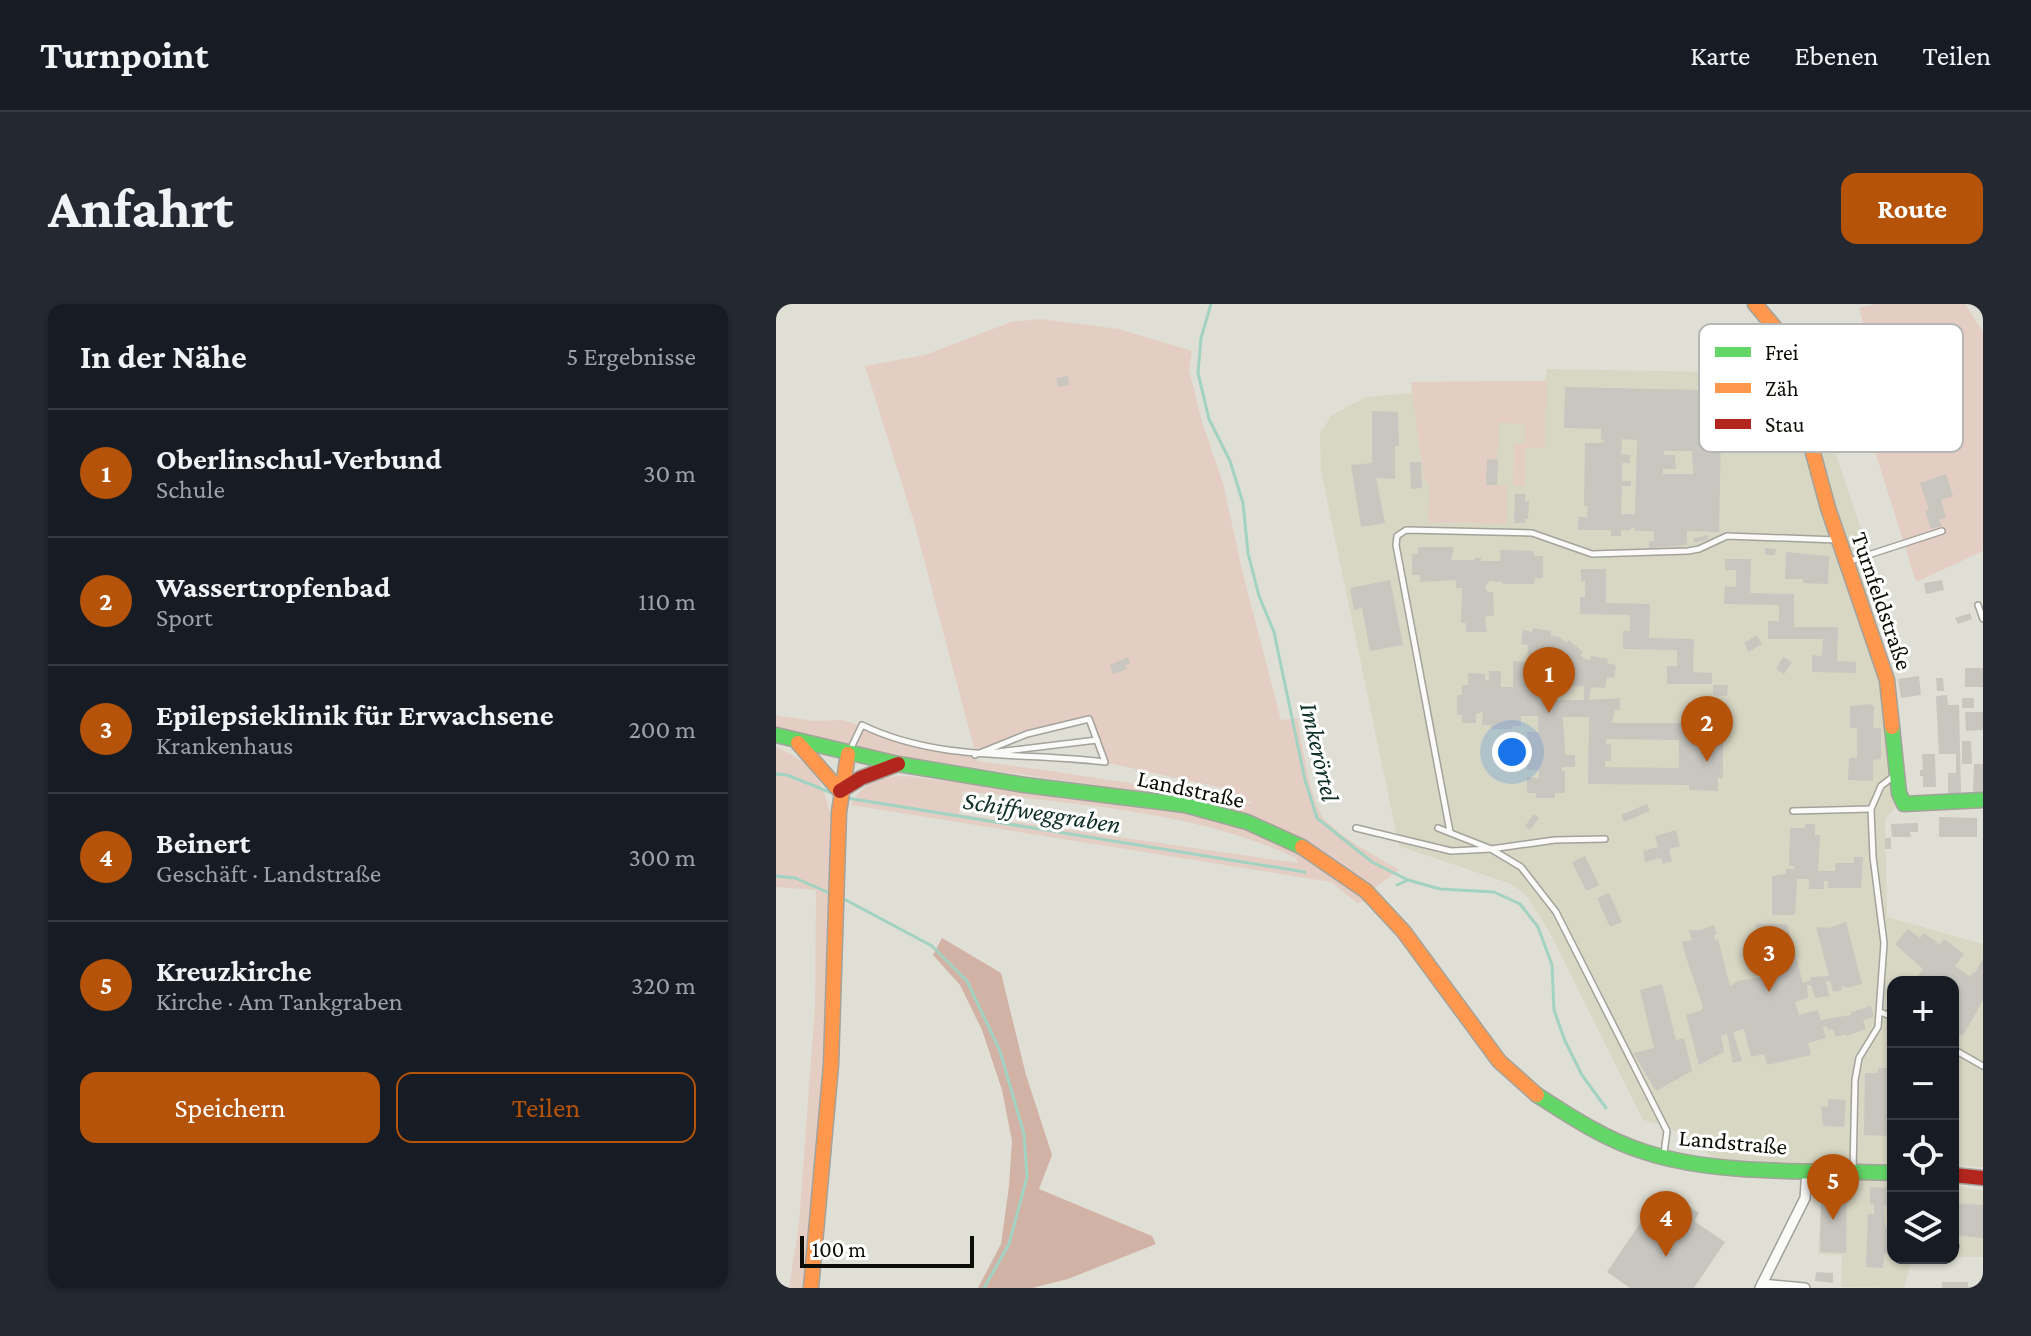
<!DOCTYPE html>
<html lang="de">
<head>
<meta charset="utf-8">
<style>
	:root { --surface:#171b24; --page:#242831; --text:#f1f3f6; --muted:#9ea1a6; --line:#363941; --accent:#b45309 }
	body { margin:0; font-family:"Crimson Pro",serif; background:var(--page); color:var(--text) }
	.controls { position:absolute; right:24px; bottom:24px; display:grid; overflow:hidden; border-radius:16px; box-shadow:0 2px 6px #0004 }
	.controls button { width:72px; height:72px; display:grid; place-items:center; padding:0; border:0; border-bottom:2px solid var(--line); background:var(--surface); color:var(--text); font:40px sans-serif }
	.scale { position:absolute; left:24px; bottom:20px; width:174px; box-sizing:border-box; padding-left:8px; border:4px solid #0d0d07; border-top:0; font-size:22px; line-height:28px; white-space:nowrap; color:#0d0d07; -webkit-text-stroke:6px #fff; paint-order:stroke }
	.you { position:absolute; left:736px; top:448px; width:28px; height:28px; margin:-20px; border:6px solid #fff; border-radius:50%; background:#1a73e8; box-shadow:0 0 0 12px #1a73e833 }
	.badge { display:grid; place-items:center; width:52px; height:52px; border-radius:50%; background:var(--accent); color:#fff; font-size:26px; font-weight:700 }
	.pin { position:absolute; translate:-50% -66px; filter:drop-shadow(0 2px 4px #0008) }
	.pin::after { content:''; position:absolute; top:42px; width:28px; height:24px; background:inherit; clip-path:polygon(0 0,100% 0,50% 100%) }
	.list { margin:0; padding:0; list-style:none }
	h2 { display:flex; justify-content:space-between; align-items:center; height:104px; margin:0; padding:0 32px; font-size:34px }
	h2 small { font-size:26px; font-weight:400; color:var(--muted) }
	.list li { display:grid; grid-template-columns:52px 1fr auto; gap:24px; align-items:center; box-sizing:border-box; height:128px; padding:0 32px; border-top:2px solid var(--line) }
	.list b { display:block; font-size:30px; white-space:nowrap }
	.list p { margin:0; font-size:26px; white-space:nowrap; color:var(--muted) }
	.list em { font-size:26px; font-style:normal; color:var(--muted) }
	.actions { display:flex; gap:16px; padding:24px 32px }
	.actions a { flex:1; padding:18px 0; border:2px solid var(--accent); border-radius:16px; text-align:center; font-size:28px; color:var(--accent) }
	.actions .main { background:var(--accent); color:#fff }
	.icon { flex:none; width:44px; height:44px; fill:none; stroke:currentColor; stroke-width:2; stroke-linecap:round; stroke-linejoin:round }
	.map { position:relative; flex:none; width:1207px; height:984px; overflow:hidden; border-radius:16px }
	header { display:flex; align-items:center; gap:48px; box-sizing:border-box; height:112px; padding:0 40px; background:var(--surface); border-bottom:2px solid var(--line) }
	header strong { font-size:38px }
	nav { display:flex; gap:44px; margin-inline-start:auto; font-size:28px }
	.intro { display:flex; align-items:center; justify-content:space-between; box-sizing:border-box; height:192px; padding:0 48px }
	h1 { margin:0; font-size:56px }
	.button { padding:20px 36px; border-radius:16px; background:var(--accent); color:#fff; font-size:28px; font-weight:700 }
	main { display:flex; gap:48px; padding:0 48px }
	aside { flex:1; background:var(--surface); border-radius:16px; box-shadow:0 2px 6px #0004 }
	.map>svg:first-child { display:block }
	.built { fill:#d8d7c4 }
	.green { fill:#e4cec4; fill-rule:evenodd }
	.forest { fill:#d2b2a5 }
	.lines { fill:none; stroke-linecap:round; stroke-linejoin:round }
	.stream { stroke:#a2d2c1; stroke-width:3 }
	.building { fill:#c8c6bf; fill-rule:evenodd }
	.lane-casing { stroke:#a3a29b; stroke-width:8 }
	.street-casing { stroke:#a3a29b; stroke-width:12 }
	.fast-casing { stroke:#a3a29b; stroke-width:17 }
	.slow-casing { stroke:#a3a29b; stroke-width:17 }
	.jam-casing { stroke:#a3a29b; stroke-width:17 }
	.lane { stroke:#fafaf9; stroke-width:5 }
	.street { stroke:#fafaf9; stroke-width:9 }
	.fast { stroke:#63d668; stroke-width:14 }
	.slow { stroke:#ff974d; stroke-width:14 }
	.jam { stroke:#b3261e; stroke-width:14 }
	.labels { text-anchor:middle; stroke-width:6; stroke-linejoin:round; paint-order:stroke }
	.street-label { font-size:24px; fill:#0d0d07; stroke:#fff }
	.water-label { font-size:26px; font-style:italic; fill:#0e3027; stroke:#fff }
	.key { fill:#fff; stroke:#b6b6b5; stroke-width:2 }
	.key-label { font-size:22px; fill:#0d0d07 }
</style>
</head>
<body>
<header>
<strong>Turnpoint</strong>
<nav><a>Karte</a><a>Ebenen</a><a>Teilen</a></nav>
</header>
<div class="intro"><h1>Anfahrt</h1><a class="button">Route</a></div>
<main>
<aside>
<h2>In der Nähe<small>5 Ergebnisse</small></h2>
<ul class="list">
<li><span class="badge">1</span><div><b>Oberlinschul-Verbund</b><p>Schule</p></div><em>30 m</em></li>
<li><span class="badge">2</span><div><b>Wassertropfenbad</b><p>Sport</p></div><em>110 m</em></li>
<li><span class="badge">3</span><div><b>Epilepsieklinik für Erwachsene</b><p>Krankenhaus</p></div><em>200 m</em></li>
<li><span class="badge">4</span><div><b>Beinert</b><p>Geschäft · Landstraße</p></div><em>300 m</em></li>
<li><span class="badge">5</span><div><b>Kreuzkirche</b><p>Kirche · Am Tankgraben</p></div><em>320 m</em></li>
</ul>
<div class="actions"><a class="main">Speichern</a><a>Teilen</a></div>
</aside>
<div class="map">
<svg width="1207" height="984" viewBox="0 0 1207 984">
	<rect width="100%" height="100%" fill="#e0dfd5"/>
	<g class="built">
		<polygon points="771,65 938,68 974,88 984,120 1050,120 1108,293 1093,298 1115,372 1131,491 1109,515 1111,613 1207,640 1207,863 1177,862 1177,678 1117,678 1117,954 1136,954 1128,984 1065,983 1066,951 1042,950 1048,860 940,855 892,823 867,816 773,627 751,592 735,580 623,542 545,167 544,129 556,111 590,93 636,89 635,78 769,77"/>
		<polygon points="1177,882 1207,886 1207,953 1177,953"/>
	</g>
	<g class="green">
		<polygon points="1099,0 1189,0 1207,28 1207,247 1140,278 1093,128 1113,123 1083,4"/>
		<path d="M265 15 343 25 416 47 413 66 426 118 447 179 466 266 505 416 521 414C526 438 534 499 549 516 569 537 599 551 623 566L596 586 531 538 500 523 453 505 397 493 115 451 0 423V411L37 417 66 416 143 440 199 448 138 218 89 62 149 51 235 18ZM313 415 325 447 332 459 446 484 476 499C445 501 415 489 385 484 324 474 263 465 201 457L199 449 251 430Z"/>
		<polygon points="770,77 769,144 749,144 749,182 737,182 738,140 749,139 749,121 723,118 721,155 711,155 710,181 731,182 730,220 652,218 654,180 648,176 635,78"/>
		<path d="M0 443C37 460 44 469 54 509L49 772 28 984H13L23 919 39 703 40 586 0 583Z"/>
		<path d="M129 472 408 507 490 532 544 562 589 597 581 599 555 578 75 501C87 478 104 473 129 472ZM187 487C300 501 416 506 520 554L522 559 183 510Z"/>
	</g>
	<polygon class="forest" points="166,634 225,669 250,771 276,851 263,885 376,932 380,940 292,975 256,984 202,984 225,940 233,882 236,837 226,786 206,726 184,681 157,651"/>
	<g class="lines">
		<g class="stream">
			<polyline points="435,0 425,34 422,69 433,115 454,157 467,199 472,249 483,292 498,328 529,476 541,514 596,558 632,576 664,585 718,588 744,600 762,623 776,661 778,706 789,737 806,771 830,804"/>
			<polyline points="0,470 11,471 56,489"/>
			<polyline points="71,494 529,568"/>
			<polyline points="0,572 19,574 53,589"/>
			<polyline points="621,581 632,576"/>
			<polyline points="68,595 156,642 191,677 224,747 248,830 251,873 233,940 208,984"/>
		</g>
	</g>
	<g class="building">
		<polygon points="292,72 293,81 282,83 280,74"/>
		<path d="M789 83 925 86V113H935V128H945L943 228 911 227V241L873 244V237H878V227H859V224H855V226H845V232H835V226H802V213H811L812 202H808L809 139H827L828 136H825V125L788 124ZM846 135 861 136 859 210H845L846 182H855V177H846V159H854V151L845 150ZM888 147H916L917 170H887V165H900L899 151H888Z"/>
		<polygon points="596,107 622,108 623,142 619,142 619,175 600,174 609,219 585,223 575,161 596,159"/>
		<polygon points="711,155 722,156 721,181 710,181"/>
		<polygon points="634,158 645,158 646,184 635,185"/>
		<polygon points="1170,170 1177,192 1165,196 1170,213 1163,216 1166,222 1155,225 1149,207 1153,205 1144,179"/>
		<polygon points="739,190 749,190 749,197 753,197 752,215 749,215 749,219 738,219"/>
		<polygon points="931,231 933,235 919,239 917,235"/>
		<polygon points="642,243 678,243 675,256 699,256 699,254 705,254 705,257 725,257 724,246 758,247 758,252 767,252 767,274 759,274 758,280 727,280 726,278 714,277 709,283 712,288 717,288 718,311 709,313 711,328 690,328 690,319 685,319 686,284 680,284 680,276 644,278 644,271 636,271 636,250 642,250"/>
		<polygon points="989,244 1000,245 999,251 989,251"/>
		<polygon points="1010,248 1053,252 1052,280 1027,279 1027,275 1009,275"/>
		<polygon points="949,255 975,255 974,289 1018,290 1018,323 1062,323 1061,357 1080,358 1080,369 1036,368 1036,351 1046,352 1047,335 992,335 992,317 1003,317 1003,301 948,300 949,282 960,283 960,266 949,266"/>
		<polygon points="805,265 830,265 830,299 874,300 873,334 918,335 917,368 936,369 936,380 891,380 891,362 901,362 901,346 847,345 847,327 854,327 854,311 804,310 804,293 809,293 809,277 805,277"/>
		<polygon points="614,276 627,341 594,347 586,304 578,306 574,284"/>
		<polygon points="1166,276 1168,286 1150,290 1148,279"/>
		<polygon points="1194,309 1196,315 1182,320 1179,314"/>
		<path d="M757 324 775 327 774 331 783 333 791 339 793 336 807 348 804 351 809 355 814 356 815 352 832 355 831 359 840 361 838 374 831 373 829 384 815 383 813 396 844 394V406H839L836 419H915V417H933V428H947V474H942V487L913 486V481L812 480 813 413H787L789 451H799V463H786V467H789V489H779V494H760V489H751V473L763 474V466H751V457H746V438H751V428H762V412H745V422H736V425H715V421H706L707 408 700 410V419H686V411H681V391H686V381H692V369L709 370V376L713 377V367H725V383H737V357L751 358 752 341 745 340 747 326 756 328ZM772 358 796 382H808V396H778V391L770 392V365H767ZM830 435 903 436V464L829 463V457H835V440H830Z"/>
		<polygon points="981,331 986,340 973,348 968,339"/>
		<polygon points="352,353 354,360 349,361 351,365 337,370 334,361"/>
		<polygon points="1007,353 1016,358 1008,370 1000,365"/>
		<rect x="1189" y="364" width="18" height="19"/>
		<polygon points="1143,372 1145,391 1125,394 1122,375"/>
		<polygon points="1160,374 1167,374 1168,387 1161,387"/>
		<polygon points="937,381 952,381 951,392 937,391"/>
		<polygon points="1171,391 1172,401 1183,401 1185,489 1172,489 1172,469 1180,469 1180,450 1163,450 1160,392"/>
		<rect x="1186" y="394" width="12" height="10"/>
		<polygon points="1093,400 1098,402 1097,424 1105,424 1105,455 1097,456 1097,477 1072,476 1073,454 1081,454 1081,424 1074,424 1074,402"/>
		<polygon points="1189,408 1207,408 1207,426 1190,427"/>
		<polygon points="1186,437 1195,437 1196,460 1186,460"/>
		<polygon points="1146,450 1159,450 1160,483 1147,483 1147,472 1144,472 1144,466 1147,466"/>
		<polygon points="1198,460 1207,460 1207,489 1197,489"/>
		<polygon points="871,500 874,507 848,518 845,511"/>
		<polygon points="758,510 763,514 754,526 749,522"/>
		<polygon points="1163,513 1201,514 1201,533 1163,533"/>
		<polygon points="1142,519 1142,528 1134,528 1135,533 1116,533 1115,520"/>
		<polygon points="1029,520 1039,520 1039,531 1044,531 1042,567 1059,567 1059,559 1078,559 1078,553 1087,553 1085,584 1052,584 1052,577 1048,577 1048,585 1033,585 1033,575 1021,575 1019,611 996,611 996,572 1010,570 1010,565 1018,565 1018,562 1013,562 1014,524 1029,524"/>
		<polygon points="900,526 904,542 893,545 896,557 887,560 885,554 869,558 867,547 882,543 879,532"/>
		<rect x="1109" y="534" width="6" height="11"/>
		<polygon points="809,552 823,581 810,587 796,558"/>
		<polygon points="833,589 846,618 834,623 821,594"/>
		<polygon points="1070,618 1086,680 1070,684 1069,682 1065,683 1066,686 1057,688 1054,677 1050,677 1053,692 1039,694 1035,681 1031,681 1032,694 1019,698 1023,711 1042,706 1045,716 1075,711 1075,708 1095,702 1098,713 1087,716 1090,725 1071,732 1070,730 1060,733 1057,725 1052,726 1051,722 1047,723 1050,734 1032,739 1035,751 991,761 988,750 975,753 968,725 957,728 966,757 957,759 951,730 945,732 948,748 923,761 910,711 926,706 927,703 908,647 910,644 908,645 906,638 916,636 913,626 925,626 938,621 941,631 938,631 939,636 942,635 954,682 962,677 992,672 984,637 973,639 972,632 981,630 980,620 1011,620 1027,679 1035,676 1034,673 1053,672 1040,623 1053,624"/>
		<polygon points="1132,625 1144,634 1148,629 1164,641 1168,635 1188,650 1179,662 1194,673 1197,668 1199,669 1207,654 1207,696 1187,732 1177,727 1177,704 1183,687 1177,682 1177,678 1137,678 1147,665 1119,640"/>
		<polygon points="886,680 900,736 908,734 916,767 880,787 857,749 878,744 864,686"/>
		<polygon points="1102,764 1113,764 1113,770 1117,770 1117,832 1088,831 1089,769 1102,769"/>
		<polygon points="1052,795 1070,796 1068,823 1047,822 1045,802 1052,803"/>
		<polygon points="1045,883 1071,884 1070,949 1044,948"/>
		<polygon points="1094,883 1114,884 1113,901 1108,901 1108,910 1109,923 1115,923 1114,950 1108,950 1107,964 1090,963 1092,910 1098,910 1098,900 1094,900"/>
		<polygon points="881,894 900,906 906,897 923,909 918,917 949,938 918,984 854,984 831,968"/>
		<polygon points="1177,899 1207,901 1207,934 1177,931"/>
		<polygon points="1040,968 1057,969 1057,979 1039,977"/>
		<rect x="1166" y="978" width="26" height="6"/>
	</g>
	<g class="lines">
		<g class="lane-casing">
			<g id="lane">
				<polyline points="1071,258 1166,227"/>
				<polyline points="1202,301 1207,315"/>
				<path d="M74 446 86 421C162 458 247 448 329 458L313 415 251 430 199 451"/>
				<polyline points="212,449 321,436"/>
				<polyline points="1017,507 1095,505"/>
				<polyline points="580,524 675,547 715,545 779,536 829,535"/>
				<polyline points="662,524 715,545 745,563 780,608 891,827 888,849"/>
				<polyline points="674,528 620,241 621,232 630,226 756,229 816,250 912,247 923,245 951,232 1061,236"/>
				<polyline points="1104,708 1117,713"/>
				<polyline points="1177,745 1207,762"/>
				<polyline points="1077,867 1079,776 1083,754 1102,723 1108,639 1097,553 1095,505 1105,482 1118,472"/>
				<polyline points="1177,942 1180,942"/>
			</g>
		</g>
		<g class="street-casing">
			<g id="street">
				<polyline points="986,980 1029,984"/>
				<polyline points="984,984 1029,894 1031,867"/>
			</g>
		</g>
		<g class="fast-casing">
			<g id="fast">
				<polyline points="1116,423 1123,489 1128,500 1207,496"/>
				<polyline points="0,431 122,460 249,481 409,501 471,518 526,543"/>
				<path d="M761 791C795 813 830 836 869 848 941 872 1040 866 1117 869"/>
			</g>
		</g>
		<g class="slow-casing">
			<g id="slow">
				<polyline points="979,0 1005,31 1027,78 1032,99 1033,134 1052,204 1111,376 1116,423"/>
				<polyline points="22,439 64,487"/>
				<polyline points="526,543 590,587 628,628 723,757 761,791"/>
				<polyline points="35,984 55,761 63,508 72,450"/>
			</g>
		</g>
		<g class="jam-casing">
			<g id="jam">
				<polyline points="64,487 85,474 122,460"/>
				<polyline points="1177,871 1207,874"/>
			</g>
		</g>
		<use href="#lane" class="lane"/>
		<use href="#street" class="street"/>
		<use href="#fast" class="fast"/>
		<use href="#slow" class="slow"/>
		<use href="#jam" class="jam"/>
	</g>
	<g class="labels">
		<g class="street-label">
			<text transform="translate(1106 297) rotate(71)" y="8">Turnfeldstraße</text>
			<text transform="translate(415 485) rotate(12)" y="8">Landstraße</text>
			<text transform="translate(957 838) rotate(5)" y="8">Landstraße</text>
		</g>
		<g class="water-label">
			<text transform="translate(544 448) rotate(77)" y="9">Imkerörtel</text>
			<text transform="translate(266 508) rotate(9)" y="9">Schiffweggraben</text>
		</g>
	</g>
	<rect x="923" y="20" width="264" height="128" rx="12" class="key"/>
	<rect x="939" y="43" width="36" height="10" fill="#63d668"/>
	<rect x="939" y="79" width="36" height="10" fill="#ff974d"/>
	<rect x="939" y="115" width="36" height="10" fill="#b3261e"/>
	<g class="key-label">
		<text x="989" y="56">Frei</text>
		<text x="989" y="92">Zäh</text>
		<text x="989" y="128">Stau</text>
	</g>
</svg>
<div class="controls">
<button>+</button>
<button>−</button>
<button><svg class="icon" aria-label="locate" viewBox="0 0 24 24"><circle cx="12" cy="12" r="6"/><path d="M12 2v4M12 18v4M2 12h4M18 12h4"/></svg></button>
<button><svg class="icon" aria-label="layers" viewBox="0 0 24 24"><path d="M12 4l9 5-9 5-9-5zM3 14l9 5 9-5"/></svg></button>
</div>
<div class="scale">100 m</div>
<div class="you"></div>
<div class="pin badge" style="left:773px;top:409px">1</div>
<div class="pin badge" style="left:931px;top:458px">2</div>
<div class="pin badge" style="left:993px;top:688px">3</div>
<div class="pin badge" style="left:890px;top:953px">4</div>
<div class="pin badge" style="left:1057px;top:916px">5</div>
</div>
</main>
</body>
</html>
